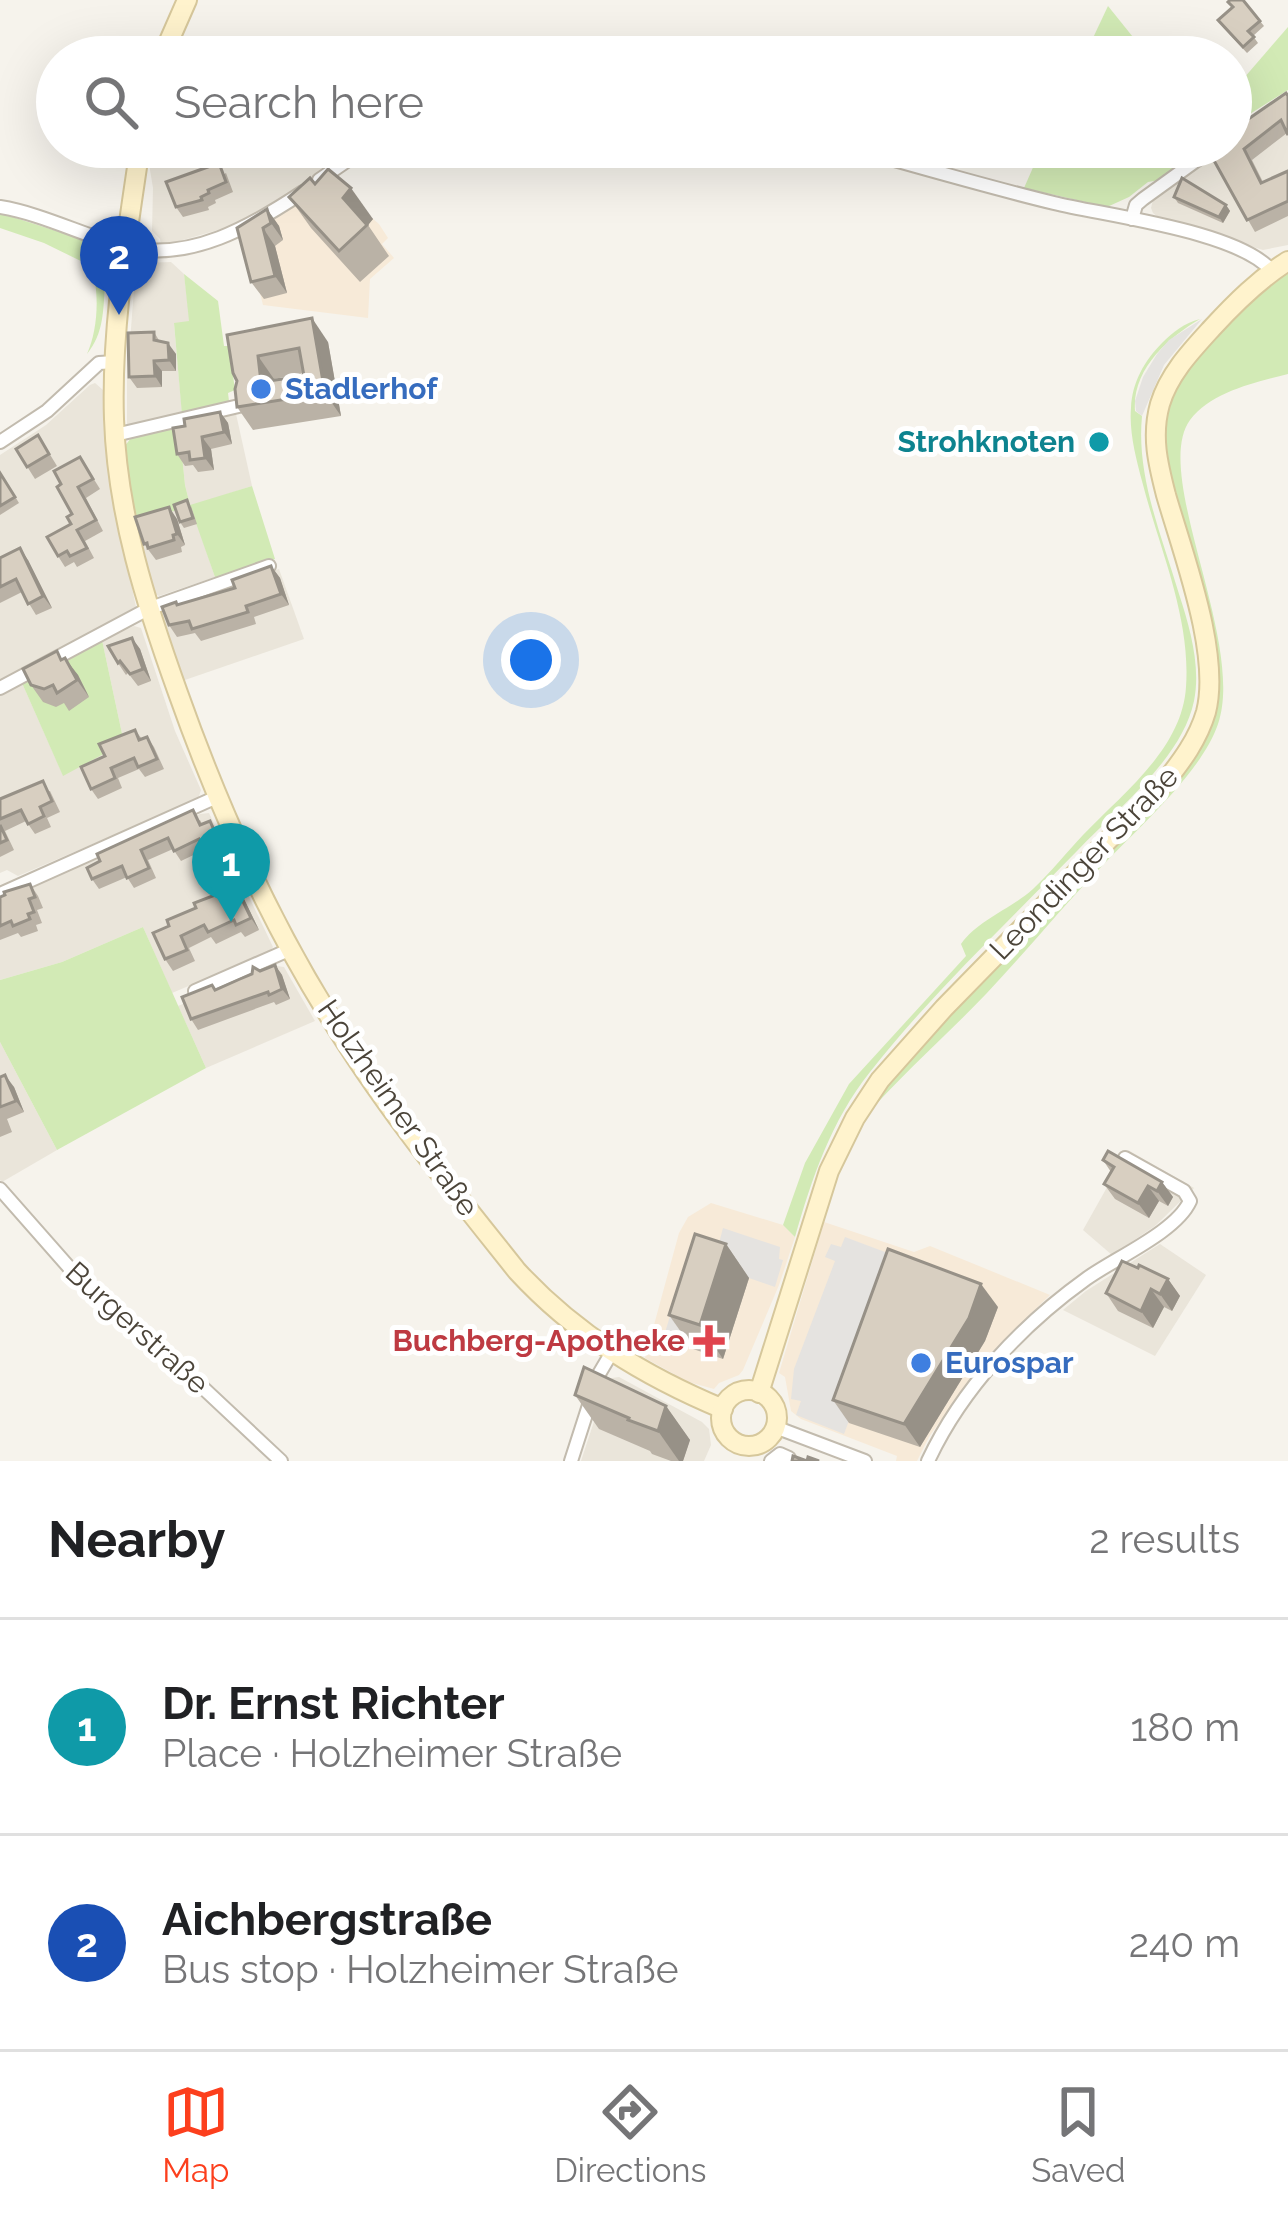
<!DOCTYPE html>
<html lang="en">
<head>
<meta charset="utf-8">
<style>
	:root { --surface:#fff; --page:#f6f6f6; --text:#202124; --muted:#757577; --line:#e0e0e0; --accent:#fc3f1d }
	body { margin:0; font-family:Raleway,sans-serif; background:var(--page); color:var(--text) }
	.you { position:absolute; left:531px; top:660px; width:42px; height:42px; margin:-30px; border:9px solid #fff; border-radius:50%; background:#1a73e8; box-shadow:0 0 0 18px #1a73e833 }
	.badge { display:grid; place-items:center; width:78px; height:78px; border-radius:50%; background:var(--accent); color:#fff; font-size:39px; font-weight:700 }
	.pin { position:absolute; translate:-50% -99px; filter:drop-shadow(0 3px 6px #0008) }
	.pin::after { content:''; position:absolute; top:63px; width:42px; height:36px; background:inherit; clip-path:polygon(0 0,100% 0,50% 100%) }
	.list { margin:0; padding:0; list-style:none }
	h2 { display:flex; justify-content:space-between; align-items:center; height:156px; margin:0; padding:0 48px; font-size:51px }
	h2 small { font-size:39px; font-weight:400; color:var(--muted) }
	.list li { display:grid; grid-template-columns:78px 1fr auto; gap:36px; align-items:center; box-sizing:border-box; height:216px; padding:0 48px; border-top:3px solid var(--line) }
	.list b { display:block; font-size:45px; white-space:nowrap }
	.list p { margin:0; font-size:39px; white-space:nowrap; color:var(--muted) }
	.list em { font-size:39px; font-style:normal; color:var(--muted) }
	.icon { flex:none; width:66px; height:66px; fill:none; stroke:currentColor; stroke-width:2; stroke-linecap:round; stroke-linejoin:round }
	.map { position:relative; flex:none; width:1288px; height:1461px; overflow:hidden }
	.search { position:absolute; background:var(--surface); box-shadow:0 12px 48px #0002; left:36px; right:36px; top:36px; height:132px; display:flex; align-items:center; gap:30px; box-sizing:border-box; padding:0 42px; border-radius:66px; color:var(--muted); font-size:45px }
	.sheet { height:588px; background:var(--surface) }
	nav { display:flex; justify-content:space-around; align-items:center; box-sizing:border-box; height:168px; border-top:3px solid var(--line); background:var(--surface); font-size:33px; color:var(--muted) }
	nav a { display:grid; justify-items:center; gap:6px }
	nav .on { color:var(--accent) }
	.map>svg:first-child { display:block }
	.residential { fill:#eae5da }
	.commercial { fill:#f7ead8 }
	.green { fill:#d2eab5 }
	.parking { fill:#e5e3e0 }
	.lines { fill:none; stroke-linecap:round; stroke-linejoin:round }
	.street-casing { stroke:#c2bbae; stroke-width:16 }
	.secondary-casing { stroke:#d6c79b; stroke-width:22 }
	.street { stroke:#fff; stroke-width:12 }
	.secondary { stroke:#fff3cd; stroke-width:18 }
	.wall { fill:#bab2a6; fill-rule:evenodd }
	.shaded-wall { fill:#979187 }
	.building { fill:#d8cfc1; stroke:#979187; stroke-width:3; fill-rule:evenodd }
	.shop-dot { fill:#3f7fe0; stroke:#fff; stroke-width:4.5 }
	.culture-dot { fill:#0f9aa8; stroke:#fff; stroke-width:4.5 }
	.health-dot { fill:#e0444e; stroke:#fff; stroke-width:4.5 }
	.labels { text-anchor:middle; stroke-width:10; stroke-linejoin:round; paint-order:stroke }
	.shop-label { font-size:30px; font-weight:bold; fill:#366cbe; stroke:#fff; text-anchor:start }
	.culture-label { font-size:30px; font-weight:bold; fill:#0d838f; stroke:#fff; text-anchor:end }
	.street-label { font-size:30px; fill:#4b4439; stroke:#fff }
	.health-label { font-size:30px; font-weight:bold; fill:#be3a42; stroke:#fff; text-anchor:end }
</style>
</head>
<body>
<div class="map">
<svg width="1288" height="1461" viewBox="0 0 1288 1461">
	<rect width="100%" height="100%" fill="#f6f3ec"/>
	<g class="residential">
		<polygon points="1288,101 1288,245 1263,250 1159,218 1153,213 1151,208 1154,196 1221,147 1231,147"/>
		<polygon points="152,147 358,147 258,213 232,226 176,242 161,244 160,239 152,231 153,188 149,164"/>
		<polygon points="171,262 184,274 190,322 174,324 182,412 127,425 127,381 135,276 137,269 145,263"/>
		<polygon points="95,383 103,390 104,434 112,493 136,607 0,681 0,455 46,425 90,385"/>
		<polygon points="236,414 252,486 191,506 215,577 159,596 152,592 135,523 190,505 185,485 179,425 210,416"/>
		<polygon points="279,569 304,639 182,681 158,612"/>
		<polygon points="134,626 141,628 175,731 201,790 198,799 18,876 7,870 0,873 0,695 22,683 63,775 124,743 102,640"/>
		<polygon points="209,813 273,947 269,952 172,993 143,927 62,962 0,980 0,900 200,814"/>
		<polygon points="277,966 284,967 315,1021 206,1068 178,1006"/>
		<polygon points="0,1042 57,1150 2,1182 0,1180"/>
		<polygon points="1128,1150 1194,1188 1155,1226 1112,1255 1083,1230"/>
		<polygon points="1160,1244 1206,1275 1155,1356 1063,1310 1086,1291"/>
		<polygon points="619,1377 702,1422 709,1429 711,1445 704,1461 581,1461 606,1385 612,1378"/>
	</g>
	<g class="commercial">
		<polygon points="336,176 338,189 379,224 388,238 382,244 394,258 370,279 368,318 263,305 246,237"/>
		<polygon points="711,1203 783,1225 795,1237 779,1285 743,1370 739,1375 719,1383 714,1389 674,1378 674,1374 645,1358 679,1233 688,1217"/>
		<polygon points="824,1222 914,1252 930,1246 1050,1295 983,1361 929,1437 917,1461 896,1461 897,1456 801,1419 791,1411 785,1377 779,1373"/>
	</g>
	<g class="green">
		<polygon points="1108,6 1149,57 1084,57"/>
		<polygon points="1288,27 1288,90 1242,119 1231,110 1231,93"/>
		<polygon points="1042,147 1211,147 1160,180 1148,182 1129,197 1107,207 1024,188"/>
		<path d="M0 213 94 243 93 247C106 253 107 261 107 274H103L101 284 105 286C103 311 104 333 87 354 98 330 100 291 91 266L44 243 0 228Z"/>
		<path d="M1288 273V374C1256 382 1211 392 1190 420 1151 474 1246 642 1218 724 1202 772 1138 828 1103 865 1062 907 1026 952 986 994 946 1036 902 1074 864 1118 906 1050 970 994 1026 937 1081 882 1133 825 1186 768L1209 730 1217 701 1218 673 1211 631 1164 457C1165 437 1164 419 1171 400 1186 359 1253 298 1288 273Z"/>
		<polygon points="184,274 218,301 224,346 229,346 235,390 228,393 229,401 182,415 174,323 189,321"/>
		<path d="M1200 319C1168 338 1132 369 1135 411L1142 416C1136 477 1162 536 1179 594 1190 628 1201 666 1194 701 1182 759 1116 810 1077 851 1007 923 932 993 870 1072 831 1121 812 1178 795 1237L783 1225 805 1163 849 1084 966 956 961 944C978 920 1011 909 1033 889 1051 872 1067 852 1083 835 1123 793 1182 749 1186 687 1191 617 1159 548 1142 481 1136 458 1129 432 1131 408 1132 383 1144 361 1162 343 1173 332 1184 323 1200 319Z"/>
		<polygon points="179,425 185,485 190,505 252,486 275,559 216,580 190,506 135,523 124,447 131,438"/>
		<polygon points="102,640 124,743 63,776 22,683"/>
		<polygon points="143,927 206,1068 57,1150 0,1042 0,980 62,962"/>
	</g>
	<g class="parking">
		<polygon points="1202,319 1164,365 1142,416 1136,411 1135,401 1143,377 1157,354 1169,340"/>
		<polygon points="723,1228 780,1247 779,1259 783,1260 775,1287 749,1278 693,1349 677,1344 660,1349 685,1267 719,1243"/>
		<polygon points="845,1237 909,1261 844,1434 796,1415 801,1401 791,1399 794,1369 835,1261 825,1257 831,1244 841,1247"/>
	</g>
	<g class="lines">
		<g class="street-casing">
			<g id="street">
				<path d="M848 147C916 166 984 186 1054 203 1107 216 1238 231 1272 271"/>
				<polyline points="319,180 367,147"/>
				<path d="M0 207C43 214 84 236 127 247 190 262 252 226 303 192"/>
				<polyline points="1132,219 1136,205 1143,199 1215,147"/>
				<polyline points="115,435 243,405"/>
				<polyline points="0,442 47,411 99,363 115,362"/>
				<polyline points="0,688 148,609 269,566"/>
				<polyline points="0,894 219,796"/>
				<polyline points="195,991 291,949"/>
				<polyline points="0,1189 74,1273 168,1355 281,1461"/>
				<polyline points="775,1427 865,1461"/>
				<polyline points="571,1461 599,1374 612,1352"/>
				<polyline points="771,1461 780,1454 789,1458 790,1461"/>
				<path d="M928 1461C962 1388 1022 1325 1086 1279 1115 1258 1176 1232 1190 1201L1184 1191 1125 1158"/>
			</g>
		</g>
		<g class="secondary-casing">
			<g id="secondary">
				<polyline points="162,57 187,0"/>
				<path d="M140 147C127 236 111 329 114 419 117 514 146 604 178 693 217 803 266 914 328 1014 383 1105 451 1188 517 1271 575 1334 644 1376 723 1409"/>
				<circle cx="749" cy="1418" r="28"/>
				<path d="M759 1393 829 1171 855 1118 880 1080 944 1008 1164 783C1182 761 1198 739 1206 712 1221 654 1183 554 1166 495 1158 464 1151 436 1160 404 1169 374 1191 351 1212 328 1235 303 1259 279 1288 261"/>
			</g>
		</g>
		<use href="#street" class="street"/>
		<use href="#secondary" class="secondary"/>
	</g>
	<g class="wall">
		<polygon points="1243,0 1264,26 1253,36 1258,43 1247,53 1222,26 1233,7"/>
		<polygon points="1286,93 1287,133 1252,160 1263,182 1288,171 1288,216 1255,232 1207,148"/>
		<polygon points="246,147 281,147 284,155 256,165"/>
		<polygon points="1168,147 1197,147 1179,160"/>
		<polygon points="226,173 233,192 215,200 216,203 208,207 209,210 183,217 176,207"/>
		<polygon points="315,184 373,219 368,225 389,256 360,282 311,228 289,197"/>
		<polygon points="1174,197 1226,205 1230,211 1223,223 1178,203"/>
		<polygon points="267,209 279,226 283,240 275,246 287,293 264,299 251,282"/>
		<polygon points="154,332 160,342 176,354 176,371 162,371 162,387 137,388 129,377"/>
		<path d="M227 335 328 342 341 416 253 430 237 407V381ZM304 373V376L274 381V379Z"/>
		<polygon points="220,412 228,423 232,444 211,449 214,470 198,472 193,465 185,466 177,454 185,426"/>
		<polygon points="38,435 57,466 35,479 16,449"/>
		<polygon points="80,457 100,489 86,498 103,531 85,541 94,558 77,567 74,562 65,567 58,556 71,524 72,514 61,484"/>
		<polygon points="0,472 19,503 0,515"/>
		<polygon points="191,506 197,524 184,528 180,522"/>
		<polygon points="177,519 185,545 181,547 182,552 156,560 144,544"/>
		<polygon points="0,558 28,560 52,608 36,615 22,592 0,603"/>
		<polygon points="271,566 280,578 289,605 254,617 256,624 201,641 195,633 177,637 169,625 178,605 235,588"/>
		<polygon points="132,638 140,649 151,681 138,686 128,673 126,675 118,663"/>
		<polygon points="62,660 78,675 89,697 69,711 64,703 56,707 43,702 31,685"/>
		<polygon points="135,730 142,739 147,737 154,747 164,769 145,777 139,769 118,778 122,788 98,799 91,789 105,756"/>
		<polygon points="50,791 60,812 47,818 51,827 35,834 26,821 5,831 14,850 0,857 0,799"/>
		<polygon points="200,820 202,824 217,831 229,859 214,866 204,850 181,861 173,849 148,860 156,878 134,888 127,877 99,889 92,879 87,868"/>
		<polygon points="30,884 38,896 43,908 37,910 42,923 36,925 38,931 21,937 18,933 0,940 0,897"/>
		<polygon points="244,899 259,930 245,937 241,932 216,944 211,937 189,948 195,961 173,971 165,959 153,933"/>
		<polygon points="275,965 282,975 290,999 276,1005 274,1002 198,1030 191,1019 212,985 216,989"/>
		<polygon points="0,1077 14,1087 24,1112 7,1119 12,1132 0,1137"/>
		<polygon points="1103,1160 1162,1182 1173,1197 1168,1206 1159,1201 1149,1218 1115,1199 1104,1184 1111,1172"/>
		<polygon points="726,1244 749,1278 723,1359 693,1349 669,1315"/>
		<polygon points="1138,1268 1168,1279 1180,1296 1172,1311 1164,1307 1153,1328 1118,1311 1106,1293"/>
		<polygon points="998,1307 985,1341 920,1447 849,1423 833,1400"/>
		<polygon points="575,1395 666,1406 690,1440 683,1461 671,1461 652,1454 650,1451 599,1429"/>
	</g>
	<g class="shaded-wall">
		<polygon points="351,188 373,219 368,225 343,198"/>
		<polygon points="1226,205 1230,211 1223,223 1219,217"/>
		<polygon points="267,209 279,226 283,240 271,223"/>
		<polygon points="263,228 275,246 287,293 275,276"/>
		<polygon points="312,318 328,342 341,416 325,393"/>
		<polygon points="168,343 176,354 176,371 169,360"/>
		<polygon points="258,356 274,379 277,401 261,382"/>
		<polygon points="154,361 162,371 162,387 155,376"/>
		<polygon points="220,412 228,423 232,444 224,432"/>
		<polygon points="202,437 211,449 214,470 205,458"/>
		<polygon points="169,507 177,519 185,545 177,534"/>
		<polygon points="20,548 28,560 52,608 43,596"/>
		<polygon points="271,566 280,578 289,605 281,594"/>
		<polygon points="132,638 140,649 151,681 143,669"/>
		<polygon points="65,658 78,675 89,697 77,680"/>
		<polygon points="210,821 217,831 229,859 222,849"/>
		<polygon points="236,887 244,899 259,930 251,918"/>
		<polygon points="275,965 282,975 290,999 282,989"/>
		<polygon points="5,1075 14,1087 24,1112 16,1101"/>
		<polygon points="1162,1182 1173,1197 1168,1206 1157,1191"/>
		<polygon points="1148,1186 1159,1201 1149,1218 1138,1203"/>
		<polygon points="726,1244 749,1278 723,1359 700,1325"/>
		<polygon points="1168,1279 1180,1296 1172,1311 1160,1294"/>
		<polygon points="981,1284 998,1307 985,1341 920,1447 904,1424"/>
		<polygon points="1151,1289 1164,1307 1153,1328 1141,1311"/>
		<polygon points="666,1406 690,1440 683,1461 679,1461 658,1431"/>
	</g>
	<g class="building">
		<polygon points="1230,0 1243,0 1260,21 1248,31 1254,37 1243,47 1218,20 1233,7 1228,2"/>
		<polygon points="1286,93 1288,96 1288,135 1281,120 1244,149 1261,183 1288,171 1288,201 1247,220 1207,148 1231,147 1231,131"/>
		<polygon points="246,147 270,147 249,155"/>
		<polygon points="219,163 226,182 208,190 209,193 201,197 202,200 176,207 166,182"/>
		<polygon points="328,169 351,188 343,198 367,225 339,251 289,197 310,178 315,184"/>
		<polygon points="1182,178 1226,205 1219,217 1174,197"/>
		<polygon points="267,209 271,223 263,228 275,276 251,282 237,228"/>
		<path d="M312 318 325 393 237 407 235 389 237 381 233 373 227 335ZM299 348 304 376 261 382 258 356Z"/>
		<polygon points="154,332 154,340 168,343 169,360 154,361 155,376 129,377 128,333"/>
		<polygon points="220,412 224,432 202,437 205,458 190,460 189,452 177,454 173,428 185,426 184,419"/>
		<polygon points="38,435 49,454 27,467 16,449"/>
		<polygon points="80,457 93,479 78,487 96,520 77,530 87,548 70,556 67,551 58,556 47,537 71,524 67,517 72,514 57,487 61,484 54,471"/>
		<polygon points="0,473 15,497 0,506"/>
		<polygon points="187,500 193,518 180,522 174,505"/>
		<polygon points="169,507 177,534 173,535 174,540 148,548 147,543 144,544 135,517"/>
		<polygon points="20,548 43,596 28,604 16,579 0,587 0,558"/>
		<polygon points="271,566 281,594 246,606 248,612 192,629 189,621 169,625 162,607 176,602 177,605 235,588 232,580"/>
		<polygon points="132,638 143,669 130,674 120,661 118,663 108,646"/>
		<polygon points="57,651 61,660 65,658 77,680 57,693 53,685 44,689 31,685 23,669"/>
		<polygon points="135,730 139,740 147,737 157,759 138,767 134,758 111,768 115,778 91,789 81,767 105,756 99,744"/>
		<polygon points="43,781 52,801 40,807 44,816 28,824 21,810 0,819 0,799"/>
		<polygon points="193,810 200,825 210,821 222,849 207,856 199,839 174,851 168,838 141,850 149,868 127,878 122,866 92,879 87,868 100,861 97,854"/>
		<polygon points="0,825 7,840 0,843"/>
		<polygon points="30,884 35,897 29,899 34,912 28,914 30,919 13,926 11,921 0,926 0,897 5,895 4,892"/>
		<polygon points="236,887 251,918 236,925 234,920 208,932 204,925 181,936 187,950 165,959 153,933 169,926 167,920 196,908 194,903"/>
		<polygon points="275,965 282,989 269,995 268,992 191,1019 182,997 212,985 215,990 240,979 252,974 253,967 260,971"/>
		<polygon points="5,1075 16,1101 0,1107 0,1077"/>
		<polygon points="1108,1151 1162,1182 1157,1191 1148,1186 1138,1203 1104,1184 1114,1167 1103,1160"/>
		<polygon points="695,1234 726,1244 700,1325 669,1315"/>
		<polygon points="888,1249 981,1284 969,1318 904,1424 833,1400"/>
		<polygon points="1122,1261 1138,1268 1139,1265 1168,1279 1160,1294 1151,1289 1141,1311 1106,1293"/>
		<polygon points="584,1367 666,1406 658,1431 628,1420 629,1418 575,1395"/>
		<polygon points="793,1456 807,1461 808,1457 819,1461 792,1461"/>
	</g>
	<g class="shop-dot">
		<circle cx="261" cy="389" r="12"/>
		<circle cx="921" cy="1363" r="12"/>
	</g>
	<circle class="culture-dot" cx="1099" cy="442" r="12"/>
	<path class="health-dot" d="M703 1323h12v12h12v12h-12v12h-12v-12h-12v-12h12z"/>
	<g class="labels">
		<g class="shop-label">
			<text x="285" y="399">Stadlerhof</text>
			<text x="945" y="1373">Eurospar</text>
		</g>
		<g class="culture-label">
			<text x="1075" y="452">Strohknoten</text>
		</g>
		<g class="street-label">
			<text transform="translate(1084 863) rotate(-46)" y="10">Leondinger Straße</text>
			<text transform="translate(398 1108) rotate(55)" y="10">Holzheimer Straße</text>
			<text transform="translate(137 1328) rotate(42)" y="10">Burgerstraße</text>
		</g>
		<g class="health-label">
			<text x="685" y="1351">Buchberg-Apotheke</text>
		</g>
	</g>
</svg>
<div class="you"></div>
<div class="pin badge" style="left:231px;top:922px;background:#0f9aa8">1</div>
<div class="pin badge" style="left:119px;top:315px;background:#1a4fb4">2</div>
<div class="search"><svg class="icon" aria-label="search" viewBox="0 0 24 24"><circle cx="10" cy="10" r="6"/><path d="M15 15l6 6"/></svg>Search here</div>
</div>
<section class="sheet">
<h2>Nearby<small>2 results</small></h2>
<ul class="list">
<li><span class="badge" style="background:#0f9aa8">1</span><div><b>Dr. Ernst Richter</b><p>Place · Holzheimer Straße</p></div><em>180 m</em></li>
<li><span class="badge" style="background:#1a4fb4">2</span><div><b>Aichbergstraße</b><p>Bus stop · Holzheimer Straße</p></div><em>240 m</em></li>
</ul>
</section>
<nav>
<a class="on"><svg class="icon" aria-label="map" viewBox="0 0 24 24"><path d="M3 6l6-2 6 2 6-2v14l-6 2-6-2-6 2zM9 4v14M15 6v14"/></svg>Map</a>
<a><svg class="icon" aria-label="directions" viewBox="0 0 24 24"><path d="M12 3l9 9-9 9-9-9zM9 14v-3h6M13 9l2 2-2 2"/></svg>Directions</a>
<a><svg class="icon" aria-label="saved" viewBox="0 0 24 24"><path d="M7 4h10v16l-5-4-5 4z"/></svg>Saved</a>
</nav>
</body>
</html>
